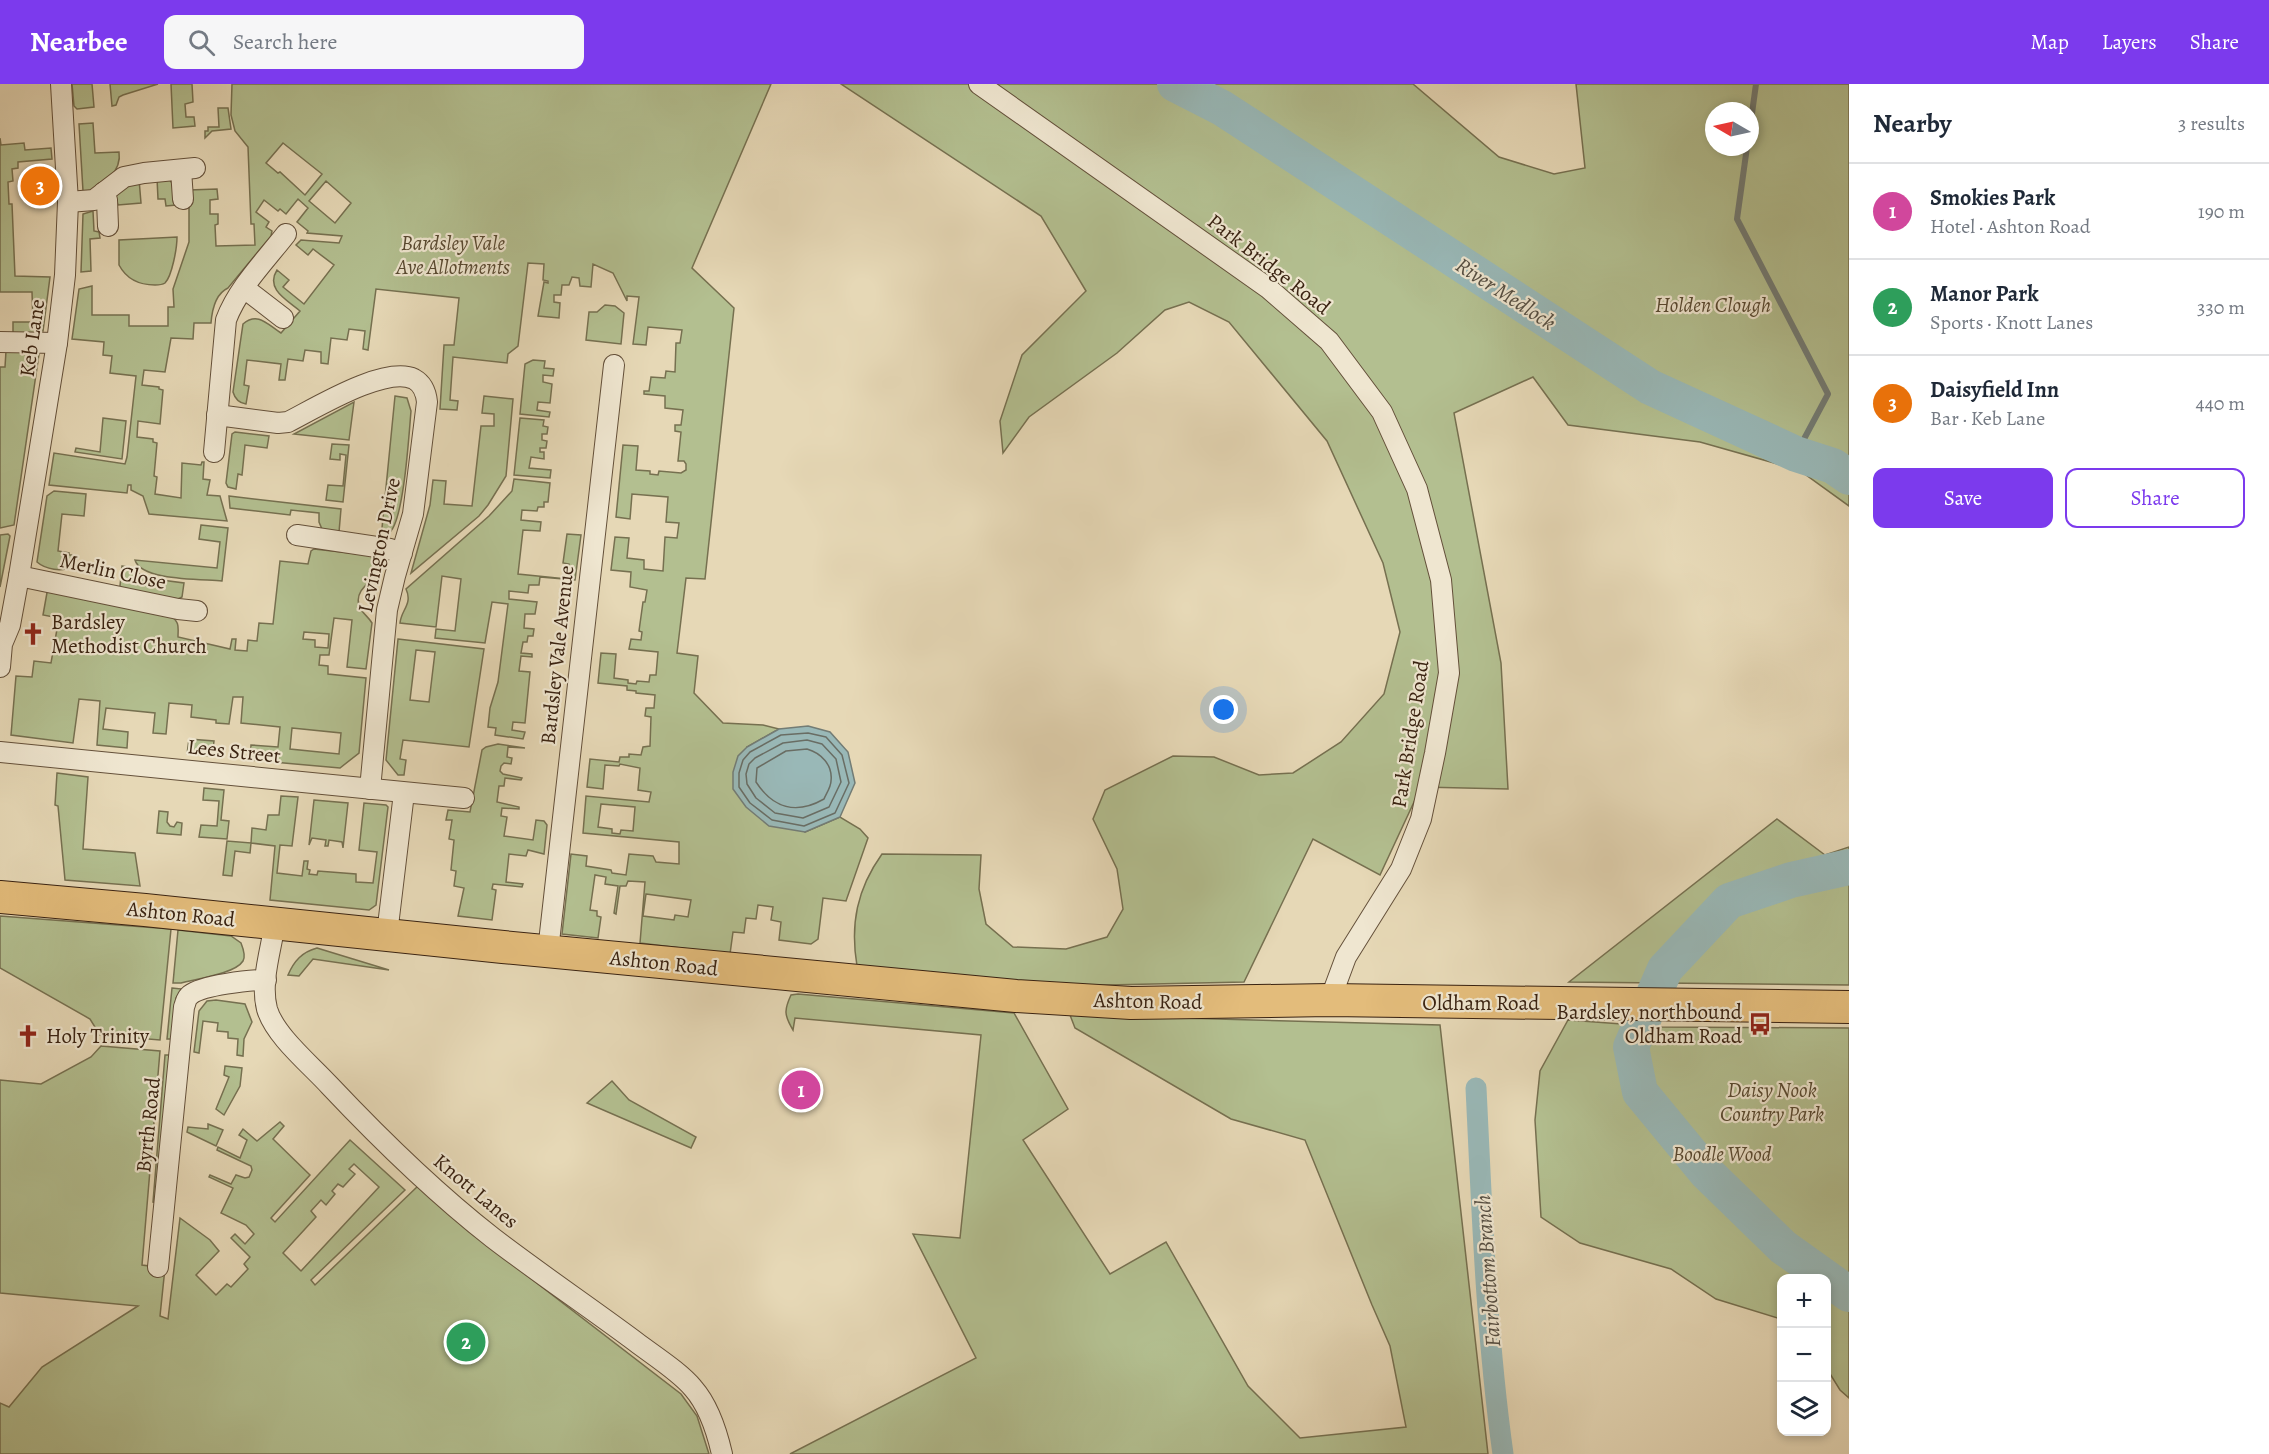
<!DOCTYPE html>
<html lang="en">
<head>
<meta charset="utf-8">
<style>
	:root { --surface:#fff; --page:#f6f6f7; --text:#1f2937; --muted:#747a83; --line:#e0e1e3; --accent:#7c3aed }
	body { margin:0; font-family:Alegreya,serif; background:var(--page); color:var(--text) }
	.controls { position:absolute; right:18px; bottom:18px; display:grid; overflow:hidden; border-radius:12px; box-shadow:0 3px 9px #0003 }
	.controls button { width:54px; height:54px; display:grid; place-items:center; padding:0; border:0; border-bottom:2px solid var(--line); background:var(--surface); color:var(--text); font:30px sans-serif }
	.compass { position:absolute; left:1705px; top:18px; width:54px; height:54px; border-radius:50%; background:var(--surface); box-shadow:0 3px 9px #0003; rotate:279deg }
	.you { position:absolute; left:1224px; top:626px; width:21px; height:21px; margin:-15px; border:4px solid #fff; border-radius:50%; background:#1a73e8; box-shadow:0 0 0 9px #1a73e833 }
	.badge { display:grid; place-items:center; width:39px; height:39px; border-radius:50%; background:var(--accent); color:#fff; font-size:20px; font-weight:700 }
	.pin { position:absolute; translate:-50% -50%; border:3px solid #fff; box-shadow:0 2px 6px #0006 }
	.list { margin:0; padding:0; list-style:none }
	h2 { display:flex; justify-content:space-between; align-items:center; height:78px; margin:0; padding:0 24px; font-size:26px }
	h2 small { font-size:20px; font-weight:400; color:var(--muted) }
	.list li { display:grid; grid-template-columns:39px 1fr auto; gap:18px; align-items:center; box-sizing:border-box; height:96px; padding:0 24px; border-top:2px solid var(--line) }
	.list b { display:block; font-size:22px; white-space:nowrap }
	.list p { margin:0; font-size:20px; white-space:nowrap; color:var(--muted) }
	.list em { font-size:20px; font-style:normal; color:var(--muted) }
	.actions { display:flex; gap:12px; padding:18px 24px }
	.actions a { flex:1; padding:14px 0; border:2px solid var(--accent); border-radius:12px; text-align:center; font-size:21px; color:var(--accent) }
	.actions .main { background:var(--accent); color:#fff }
	.icon { flex:none; width:33px; height:33px; fill:none; stroke:currentColor; stroke-width:2; stroke-linecap:round; stroke-linejoin:round }
	.map { position:relative; flex:none; width:1849px; height:1370px; overflow:hidden }
	header { display:flex; align-items:center; gap:36px; box-sizing:border-box; height:84px; padding:0 30px; background:var(--accent); color:#fff }
	header strong { font-size:28px }
	nav { display:flex; gap:33px; margin-inline-start:auto; font-size:21px }
	.search { width:420px; height:54px; background:var(--page); display:flex; align-items:center; gap:15px; box-sizing:border-box; padding:0 21px; border-radius:12px; color:var(--muted); font-size:22px }
	main { display:flex }
	aside { flex:1; background:var(--surface) }
	.map>svg:first-child { display:block }
	.green { fill:#b3bf90; stroke:#767050; stroke-width:1.5; fill-rule:evenodd }
	.water { fill:#99b8b7; stroke:#737c75; stroke-width:1.5 }
	.lines { fill:none; stroke-linecap:round; stroke-linejoin:round }
	.shore { stroke:#696d64; stroke-width:1.5 }
	.stream { stroke:#737c75; stroke-width:6 }
	.canal { stroke:#99b8b7; stroke-width:21 }
	.river { stroke:#99b8b7; stroke-width:36 }
	.minor-casing { stroke:#64503a; stroke-width:22 }
	.trunk-casing { stroke:#392211; stroke-width:34 }
	.minor { stroke:#efe6d0; stroke-width:20 }
	.trunk { stroke:#e3bc7b; stroke-width:32 }
	.labels { text-anchor:middle; stroke-width:4.5; stroke-linejoin:round; paint-order:stroke }
	.park-label { font-size:21px; font-style:italic; fill:#584931; stroke:#efe6d0 }
	.street-label { font-size:21px; fill:#392211; stroke:#efe6d0 }
	.poi-label { font-size:21px; fill:#392211; stroke:#efe6d0; text-anchor:start }
	.water-label { font-size:22px; font-style:italic; fill:#564f43; stroke:#efe6d0 }
</style>
</head>
<body>
<header>
<strong>Nearbee</strong>
<div class="search"><svg class="icon" aria-label="search" viewBox="0 0 24 24"><circle cx="10" cy="10" r="6"/><path d="M15 15l6 6"/></svg>Search here</div>
<nav><a>Map</a><a>Layers</a><a>Share</a></nav>
</header>
<main>
<div class="map">
<svg width="1849" height="1370" viewBox="0 0 1849 1370">
	<rect width="100%" height="100%" fill="#e6d8b6"/>
	<filter id="stains"><feTurbulence type="fractalNoise" baseFrequency=".00333" numOctaves="4"/><feColorMatrix values="0 0 0 0 .2 0 0 0 0 .09 0 0 0 0 .02 0 0 0 .5 -.17"/></filter>
	<radialGradient id="worn" r=".72"><stop offset=".6" stop-color="#630" stop-opacity="0"/><stop offset="1" stop-color="#630" stop-opacity=".3"/></radialGradient>
	<g class="green">
		<polygon points="72,0 92,0 94,23 77,25 74,22"/>
		<polygon points="110,0 158,0 123,11 119,13 116,21 112,22"/>
		<polygon points="171,0 192,0 193,18 185,20 186,33 194,33 195,42 173,44"/>
		<path d="M232 0H771L692 184 734 224 705 495 686 494 677 569 698 572 694 609 723 639 763 641 779 645 747 663 805 748 840 733 860 745 868 754 846 817 823 814 818 855 811 860 779 856 781 838 771 836 773 823 758 821 756 835 746 834 744 849 733 848 730 870 640 859 645 798 628 797 626 802H620L616 830 614 829 618 802 605 800 606 793 595 791 590 826 597 827V832L601 833 598 854 562 850 571 770 587 772 586 782 611 786 612 789 626 791 629 770 653 772 656 778 679 780V758L583 749 586 712 649 718 651 708 638 706 640 684 620 680 619 682 605 681 603 705 587 703 590 675 619 678 620 673H629V670L641 671 643 663 650 662 651 633 645 632 646 624H654L655 611 636 609V607L627 606V602L598 599 601 569 616 570 614 594 628 596V599L636 600 637 597 649 598 650 591H656L658 568 629 565 631 555 641 556 642 548 639 547 643 518H645L647 506 630 503 631 488 611 486 615 453 629 454 627 474 644 476V485L663 487 665 453 677 454 679 439 666 438 668 413 632 410 630 435 616 433 623 361 638 362 636 386 650 387V390L658 391 659 387 681 389 686 386V380L684 377H678L681 348 675 347V341H681L683 326 665 324V312L644 310V307H649L651 293 665 294 666 287 675 288 676 259H680L682 246 648 243 646 261 633 260 639 213 627 212V217L613 189 593 180 591 203 580 202 579 194 572 193 569 201H562L561 211H554V218L560 219 559 234 538 232 544 198 548 199V197L543 196 544 180 528 179 518 262 508 270 507 279 453 273 450 316 458 317 457 326 440 325 444 261H454L459 214 376 205 368 266 363 265 365 247 349 245 347 256 331 254 328 280 321 279V268L305 266 303 277 288 275 285 296H279L281 280 247 276 244 301 249 302 246 320C239 319 235 315 233 308L243 240C258 227 268 241 281 249L300 227C287 216 265 205 277 186L289 196 283 203 304 220 334 181 313 165 308 171 296 161 301 156 339 159 342 152 307 149 308 147 297 138 308 124 298 115 286 130 280 125 278 127 264 116 256 128 269 138 266 143 272 147 271 152 228 204C215 210 212 226 211 239H194L193 255 171 254 165 288 144 286 142 301 159 303V305L163 306 160 340 138 337 137 353 153 355V358L157 359 154 392 157 393 155 410 181 414 182 379 201 381 202 378H204L203 395 210 396 207 411 220 412 227 437 149 430 143 412 131 406V401H128L127 409 49 401 54 369 125 380 127 373 136 292 110 289 112 272 103 271 104 258 72 255 79 205 92 202V231H129V242H168V223H174L173 205 189 158V106L217 105 218 115 210 116V130H218V140L215 141 216 162 255 161 254 140H251L248 63 235 47 231 31ZM283 59 322 90 305 111 280 88 278 89 266 79ZM326 97 351 119 335 139 309 117ZM601 720 635 723 633 747 621 746 620 750 612 749V745L598 743ZM646 810 691 816 688 833 675 831 674 836 643 832Z"/>
		<path d="M841 0H1413L1499 73 1554 90 1585 84 1576 0H1849V422L1799 386 1700 358 1568 341 1533 293 1454 329 1501 579 1508 705 1421 703 1380 791 1313 755 1244 898 1061 902 857 882C850 840 857 805 882 770L981 771 979 805 986 840 1013 863 1066 865 1107 853 1123 825 1117 785 1093 735 1105 706 1173 672 1214 673 1259 691 1293 689 1341 658 1384 610 1400 548 1383 479 1327 357 1229 238 1189 218 1165 226 1117 269 1029 333 1003 369 1000 337 1022 271 1086 207 1041 132ZM1714 27H1750V63H1714Z"/>
		<polygon points="218,24 228,24 231,45 212,47 205,54 205,47 208,47 208,43 219,43"/>
		<path d="M93 39 95 69 119 68C122 87 103 104 86 109L83 107 79 40Z"/>
		<polygon points="0,54 1,61 24,59 25,66 51,64 52,75 18,78 18,84 12,85 13,97 8,98 9,120 12,120 15,192 50,193 43,247 13,253 13,238 33,238 32,208 0,208"/>
		<polygon points="157,94 168,94 172,99 176,121 166,122 165,115 158,115"/>
		<polygon points="139,95 141,119 118,121 115,111 120,104"/>
		<polygon points="93,127 94,147 99,148 100,154 90,155 91,187 81,188 83,130"/>
		<path d="M177 153C177 164 172 192 165 199 162 201 159 201 155 201 140 201 127 196 119 181V156Z"/>
		<polygon points="605,221 615,222 624,229 621,260 586,256 589,228 597,228"/>
		<polygon points="36,265 39,270 14,441 0,444 0,283 5,283 6,267"/>
		<polygon points="533,276 545,277 544,284 554,285 553,292 543,291 543,298 552,300 550,319 538,318 537,326 550,328 549,333 520,330 525,280"/>
		<path d="M395 312 407 314 411 327C409 349 404 438 389 449L382 448V444Z"/>
		<polygon points="484,312 513,315 506,392 488,421 479,432 411,489 430,421 433,396 446,397 444,420 472,422 481,342 494,342 494,330 482,329"/>
		<polygon points="354,318 349,356 294,350"/>
		<polygon points="103,334 126,337 122,375 75,368 76,364 100,368"/>
		<polygon points="520,334 544,336 543,342 548,343 547,350 542,350 542,356 547,357 546,364 540,364 540,368 544,368 544,375 531,373 529,384 551,386 550,394 514,391"/>
		<polygon points="235,348 269,352 267,364 245,361 242,391 238,390 236,405 228,403 226,399 232,350"/>
		<polygon points="332,360 349,361 343,418 326,416 328,401 343,402 346,371 340,370 340,376 330,375"/>
		<path d="M514 395 550 399 548 418H544V423H538L537 427 522 426 521 436 541 438 540 447 523 446 518 490 567 495 569 480 563 479 567 450 581 451 575 496 540 493 539 501H529L528 509 509 507V515L537 518 535 530H525L524 544 534 545 533 552H528L527 558H523L521 569 532 570V573L521 572 519 587 530 588 525 639 513 638 512 646 525 648 523 655 495 651 496 644 488 643 490 624 498 598 508 520 492 518 485 559 435 554 436 545 455 547 461 495 442 492 436 543 400 539C401 526 413 520 406 505L489 432 512 407Z"/>
		<path d="M54 407 86 410 84 432 62 430 58 467 69 469V471H74L71 482C63 489 45 485 37 478L47 412Z"/>
		<polygon points="229,412 341,425 339,448 322,445 319,438 319,429 291,426 290,431 230,424"/>
		<path d="M201 441 228 444 222 497C203 495 141 497 135 476L217 484 220 458 199 455Z"/>
		<polygon points="8,450 10,452 0,503 0,451"/>
		<path d="M314 465 377 472 382 476 381 488C369 498 350 510 362 527 366 532 369 534 372 539L366 585 347 583 352 536 334 534 329 571H320L319 581 328 582V590L366 594 359 669 340 684 250 676 251 661 278 663 280 643 241 639 243 613H233L229 640 216 639V636L191 633 192 621 169 619 166 650 153 649 155 629 106 624 103 645 128 648 127 664 97 661 100 617 79 615 73 659 11 651 16 592 32 593 34 577 51 579 59 534 43 531 48 503 171 532C180 539 178 543 178 553L230 565 232 555H236L235 566 247 567 248 556 257 557 259 539 273 540 280 477 308 480 311 467ZM304 548 329 550 328 564 315 563V556L303 555ZM292 644 341 649 339 670 290 665Z"/>
		<polygon points="122,482 128,483 146,494 184,499 182,513 178,515 121,505 120,502"/>
		<path d="M398 555 484 565 469 663 403 656 400 675 406 676 404 691H398L386 676ZM416 566 435 568 429 618 410 616Z"/>
		<polygon points="189,655 214,657 212,672 187,670"/>
		<polygon points="498,660 525,664 508,663 507,673 512,674 511,680 504,679 501,682 500,687 503,690 522,694 521,696 505,694 504,702 499,702 497,718 519,723 519,725 502,724 501,732 507,733 504,752 533,756 536,736 544,737 547,741 544,770 528,766 526,772 509,770 506,798 523,800 522,803 493,800 492,805 496,806 492,836 458,832 464,804 454,802 456,787 451,786 454,756 449,755 452,736 446,736 448,726 470,728 482,666 486,663"/>
		<polygon points="57,689 88,693 83,765 135,769 140,802 65,796 58,722 55,721"/>
		<polygon points="204,704 224,706 221,736 229,737 227,755 199,753 201,741 217,742 219,717 203,716"/>
		<polygon points="281,712 298,713 292,762 280,761 277,789 302,792 304,777 308,777 307,785 310,786 309,790 317,791 318,787 356,790 356,798 373,799 377,768 359,766 364,719 386,721 388,723 376,821 369,826 270,816 275,762 251,759 250,769 235,767 232,792 223,791 227,757 251,759 252,744 266,746 268,731 279,731"/>
		<polygon points="314,716 348,719 343,764 342,758 329,756 328,762 325,762 326,756 312,754 309,761"/>
		<polygon points="159,727 168,728 167,738 170,742 174,743 177,738 182,739 181,751 157,749"/>
		<polygon points="1777,735 1825,771 1849,763 1849,901 1569,898"/>
		<polygon points="0,832 171,845 160,956 100,951 90,935 0,884"/>
		<path d="M178 846 231 852 241 859C243 864 246 872 243 877 235 890 195 895 181 899H173Z"/>
		<path d="M317 864 389 886 313 875 299 892 288 891C294 877 302 868 317 864Z"/>
		<polygon points="172,904 182,905 176,914 172,955 167,955"/>
		<path d="M798 910 1014 929 1068 1025 1023 1056 1110 1190 1166 1158 1248 1302 1300 1354 1406 1343 1390 1262 1372 1221 1305 1056 1231 1035 1075 944 1070 931 1440 941 1488 1370H790L976 1274 913 1150 960 1154 981 951 795 934 793 946C784 931 784 926 791 911Z"/>
		<polygon points="216,916 245,920 252,938 244,955 243,972 237,971 238,955 228,954 228,948 217,947 218,939 203,937 199,969 194,968 199,927 207,917"/>
		<polygon points="1568,936 1662,943 1849,944 1849,1314 1840,1306 1827,1285 1826,1194 1782,1194 1781,1235 1716,1215 1671,1185 1580,1159 1541,1133 1535,1036 1540,987"/>
		<path d="M101 962 160 967 142 1181 165 1184 160 1232 168 1235 180 1134 210 1156 219 1167 196 1191 216 1211 227 1200 231 1203 248 1185 244 1180 250 1173 231 1154 235 1150 245 1160 254 1150 246 1141 221 1129 233 1104 209 1093 210 1091 231 1100 236 1091 245 1094 249 1093 252 1086 251 1082 217 1066 218 1063 240 1074 247 1056 239 1051 243 1045 257 1057 280 1038 284 1042 273 1055 310 1091 271 1134 275 1138 350 1056 405 1106 311 1196 315 1201 419 1101 477 1153 681 1310 697 1332 709 1370H0V1319L9 1323 42 1283 138 1222 0 1209V996L41 1000 91 973ZM354 1080 379 1103 301 1187 283 1169 316 1133 311 1127 321 1116 326 1121 335 1110 332 1107 338 1100 343 1103 355 1090 349 1085Z"/>
		<polygon points="165,971 171,971 159,1119 153,1118"/>
		<polygon points="225,982 242,984 240,1002 224,1031 216,1025 229,993 224,991"/>
		<polygon points="612,997 629,1016 696,1053 691,1064 587,1019"/>
		<polygon points="208,1040 223,1046 216,1062 187,1048 188,1043 208,1045"/>
	</g>
	<polygon class="water" points="808,642 830,648 848,668 855,699 840,733 805,748 769,742 746,723 733,705 733,688 738,672 747,663 779,645"/>
	<g class="lines">
		<g class="shore">
			<polygon points="808,649 826,653 842,671 849,699 835,729 804,742 772,736 750,719 739,703 739,689 743,676 750,668 781,651"/>
			<polygon points="807,656 822,660 836,675 841,698 829,723 803,734 775,729 756,714 747,700 746,690 749,680 755,674 783,659"/>
			<path d="M807 665C821 669 833 681 831 697 831 703 826 710 824 715 796 731 773 724 756 698L757 684 786 667Z"/>
		</g>
		<g class="stream">
			<polyline points="1750,44 1756,0"/>
			<polyline points="1747,63 1737,135 1828,310 1796,370"/>
		</g>
		<path class="canal" d="M1476 1004C1482 1126 1486 1248 1503 1370"/>
		<g class="river">
			<polyline points="1175,0 1222,24 1650,303 1796,370 1833,382 1849,393"/>
			<polyline points="1849,783 1791,796 1729,817 1665,885 1631,963 1640,1008 1706,1088 1783,1163 1849,1210"/>
		</g>
		<g class="minor-casing">
			<g id="minor">
				<polyline points="979,0 1268,204 1329,257 1382,328 1417,405 1441,496 1449,589 1435,669 1421,735 1401,785 1346,873 1330,916"/>
				<polyline points="181,86 183,115"/>
				<polyline points="104,108 107,116 108,142"/>
				<polyline points="68,118 94,116 124,93 144,89 195,84"/>
				<polyline points="244,204 283,234"/>
				<polyline points="0,258 57,259"/>
				<path d="M217 331 278 339 288 338C314 325 385 281 414 295 423 300 426 308 427 318L413 430 395 492 387 526 370 705"/>
				<path d="M214 368 226 236C238 204 265 177 286 150"/>
				<polyline points="297,451 390,465 402,469"/>
				<polyline points="19,492 178,525 197,527"/>
				<polyline points="0,583 2,560 10,541 19,492 57,259 65,191 68,118 61,0"/>
				<polyline points="0,668 464,714"/>
				<path d="M275 839C271 866 260 898 267 925 275 952 311 981 330 1002 381 1056 434 1108 493 1154 540 1190 589 1223 636 1258 653 1271 680 1288 693 1304 708 1321 717 1348 722 1370"/>
				<polyline points="387,850 404,709"/>
				<polyline points="548,867 614,281"/>
				<path d="M158 1183 184 923C186 918 186 914 190 911 202 901 250 896 266 896"/>
			</g>
		</g>
		<g class="trunk-casing">
			<polyline id="trunk" points="0,813 145,826 503,863 1016,912 1131,919 1330,916 1849,923"/>
		</g>
		<use href="#minor" class="minor"/>
		<use href="#trunk" class="trunk"/>
	</g>
	<defs>
		<g id="church-bare" transform="scale(1.8)"><path d="M-1.2-6h2.4v3.5h3.3v2.4h-3.3V6h-2.4V-.1h-3.3v-2.4h3.3Z" fill="#8f2418" stroke="#efe6d0" stroke-width="2.5" paint-order="stroke"/></g>
		<g id="bus-bare" transform="scale(1.8)"><path d="M-5-6H5V4H4V6H2V4H-2V6H-4V4H-5ZM-3.5-4V0h7V-4ZM-3.5 1.2v1.5H-2V1.2ZM2 1.2v1.5H3.5V1.2Z" fill="#8f2418" stroke="#efe6d0" stroke-width="2.5" paint-order="stroke"/></g>
	</defs>
	<g fill-rule="evenodd">
		<use href="#church-bare" x="33" y="550"/>
		<use href="#bus-bare" x="1760" y="940"/>
		<use href="#church-bare" x="28" y="952"/>
	</g>
	<g class="labels">
		<g class="park-label">
			<text x="453" y="166">Bardsley Vale<tspan x="453" dy="24">Ave Allotments</tspan></text>
			<text x="1713" y="228">Holden Clough</text>
			<text x="1772" y="1013">Daisy Nook<tspan x="1772" dy="24">Country Park</tspan></text>
			<text x="1722" y="1077">Boodle Wood</text>
		</g>
		<g class="street-label">
			<text transform="translate(1269 180) rotate(38)" y="7">Park Bridge Road</text>
			<text transform="translate(32 254) rotate(-82)" y="7">Keb Lane</text>
			<text transform="translate(379 461) rotate(-78)" y="7">Levington Drive</text>
			<text transform="translate(113 487) rotate(12)" y="7">Merlin Close</text>
			<text transform="translate(557 571) rotate(-84)" y="7">Bardsley Vale Avenue</text>
			<text transform="translate(1410 650) rotate(-81)" y="7">Park Bridge Road</text>
			<text transform="translate(234 667) rotate(6)" y="7">Lees Street</text>
			<text transform="translate(181 830) rotate(6)" y="7">Ashton Road</text>
			<text transform="translate(664 879) rotate(6)" y="7">Ashton Road</text>
			<text transform="translate(1148 917) rotate(1)" y="7">Ashton Road</text>
			<text x="1481" y="926">Oldham Road</text>
			<text transform="translate(148 1041) rotate(-84)" y="7">Byrth Road</text>
			<text transform="translate(476 1107) rotate(40)" y="7">Knott Lanes</text>
		</g>
		<g class="poi-label">
			<text x="51" y="545">Bardsley<tspan x="51" dy="24">Methodist Church</tspan></text>
			<text x="1742" y="935" text-anchor="end">Bardsley, northbound<tspan x="1742" dy="24">Oldham Road</tspan></text>
			<text x="46" y="959">Holy Trinity</text>
		</g>
		<g class="water-label">
			<text transform="translate(1506 209) rotate(33)" y="8">River Medlock</text>
			<text transform="translate(1487 1187) rotate(-94)" y="8">Fairbottom Branch</text>
		</g>
	</g>
	<rect width="100%" height="100%" filter="url(#stains)"/>
	<rect width="100%" height="100%" fill="url(#worn)"/>
</svg>
<div class="controls">
<button>+</button>
<button>−</button>
<button><svg class="icon" aria-label="layers" viewBox="0 0 24 24"><path d="M12 4l9 5-9 5-9-5zM3 14l9 5 9-5"/></svg></button>
</div>
<svg class="compass" viewBox="-18 -18 36 36"><path d="M0-13l5 13h-10z" fill="#e53935"/><path d="M0 13l5-13h-10z" fill="#747a83"/></svg>
<div class="you"></div>
<div class="pin badge" style="left:801px;top:1006px;background:#d1479c">1</div>
<div class="pin badge" style="left:466px;top:1258px;background:#2e9e5b">2</div>
<div class="pin badge" style="left:40px;top:102px;background:#e8710a">3</div>
</div>
<aside>
<h2>Nearby<small>3 results</small></h2>
<ul class="list">
<li><span class="badge" style="background:#d1479c">1</span><div><b>Smokies Park</b><p>Hotel · Ashton Road</p></div><em>190 m</em></li>
<li><span class="badge" style="background:#2e9e5b">2</span><div><b>Manor Park</b><p>Sports · Knott Lanes</p></div><em>330 m</em></li>
<li><span class="badge" style="background:#e8710a">3</span><div><b>Daisyfield Inn</b><p>Bar · Keb Lane</p></div><em>440 m</em></li>
</ul>
<div class="actions"><a class="main">Save</a><a>Share</a></div>
</aside>
</main>
</body>
</html>
